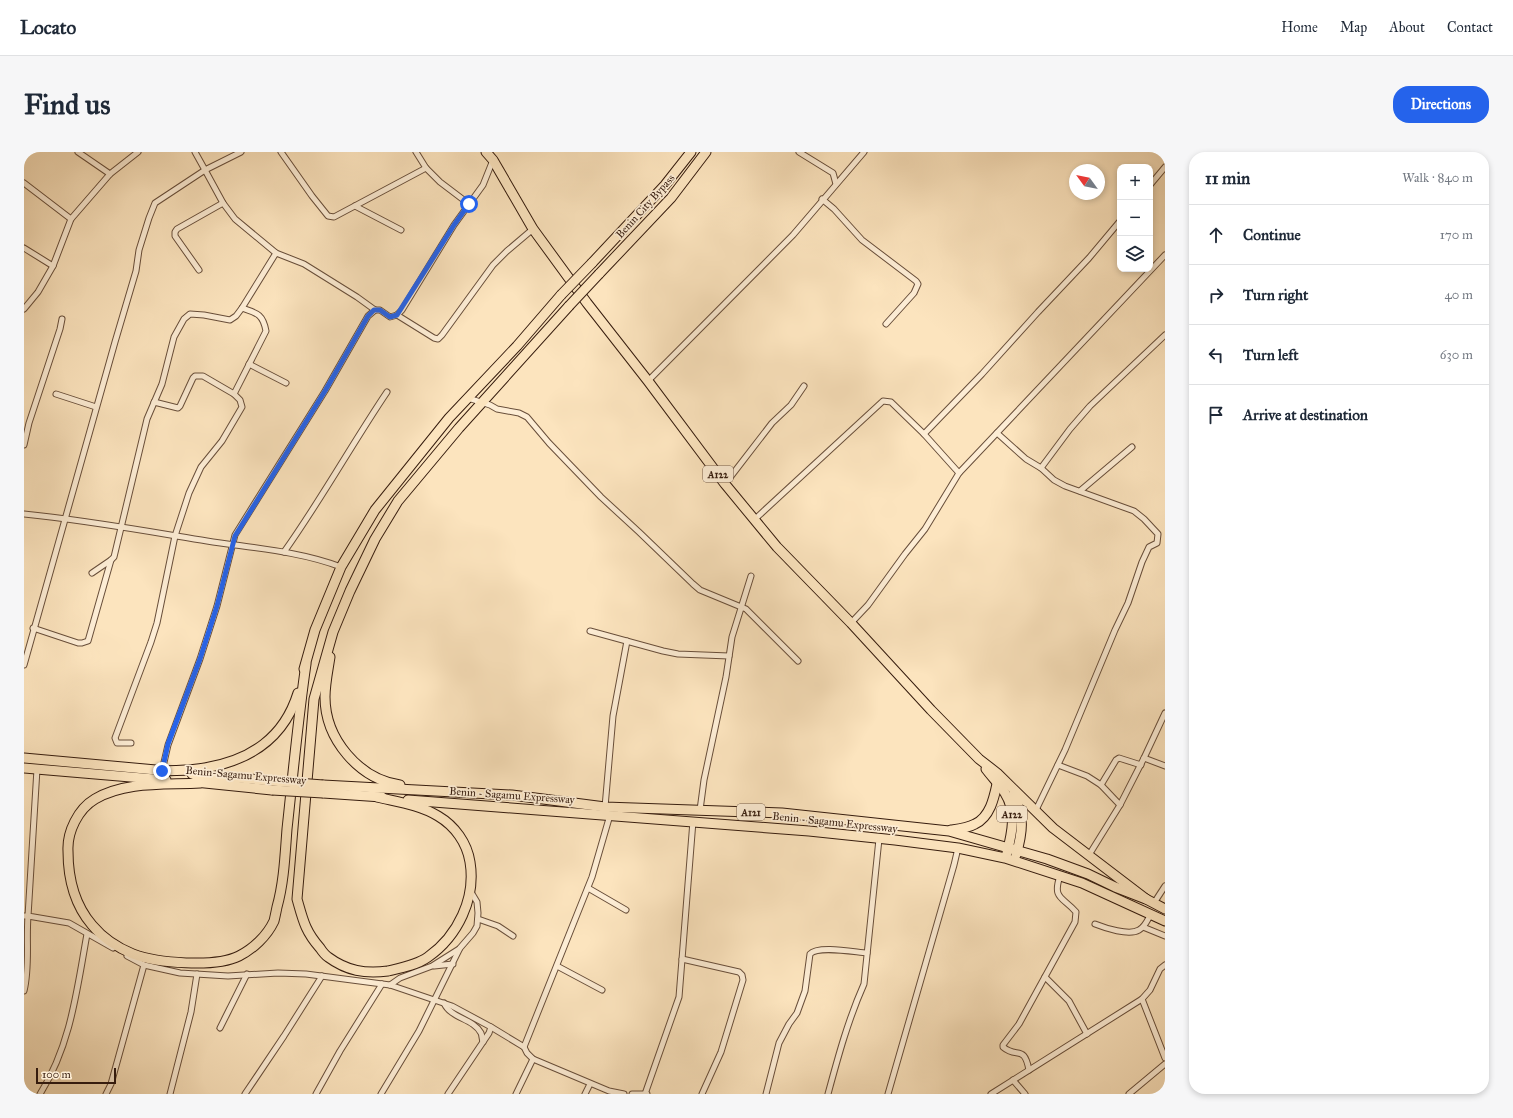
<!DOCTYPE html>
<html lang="en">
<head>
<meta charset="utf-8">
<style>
	:root { --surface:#fff; --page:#f6f6f7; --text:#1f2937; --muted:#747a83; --line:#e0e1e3; --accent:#2563eb }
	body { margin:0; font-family:"IM FELL Great Primer",serif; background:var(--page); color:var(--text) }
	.controls { position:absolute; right:12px; top:12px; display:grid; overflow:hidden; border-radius:8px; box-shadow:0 2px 6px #0003 }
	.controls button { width:36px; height:36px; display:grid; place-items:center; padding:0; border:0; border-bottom:1px solid var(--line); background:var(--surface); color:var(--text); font:20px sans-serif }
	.compass { position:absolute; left:1045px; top:12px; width:36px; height:36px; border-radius:50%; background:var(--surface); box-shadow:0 2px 6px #0003; rotate:303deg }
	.scale { position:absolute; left:12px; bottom:10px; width:80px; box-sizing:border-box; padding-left:4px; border:2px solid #361c0e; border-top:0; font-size:11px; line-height:14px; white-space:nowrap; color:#361c0e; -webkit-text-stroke:3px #fdedd5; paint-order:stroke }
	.stop { position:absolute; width:12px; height:12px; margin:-9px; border:3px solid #2563eb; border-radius:50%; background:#fff }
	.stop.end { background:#2563eb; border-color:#fff; box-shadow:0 1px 4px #0008 }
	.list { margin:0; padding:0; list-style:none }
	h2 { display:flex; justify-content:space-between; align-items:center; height:52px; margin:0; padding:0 16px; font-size:17px }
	h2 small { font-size:13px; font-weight:400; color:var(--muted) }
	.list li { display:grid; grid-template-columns:26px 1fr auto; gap:12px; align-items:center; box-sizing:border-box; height:60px; padding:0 16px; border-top:1px solid var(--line) }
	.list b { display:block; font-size:15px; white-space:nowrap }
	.list em { font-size:13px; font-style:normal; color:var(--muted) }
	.icon { flex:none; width:22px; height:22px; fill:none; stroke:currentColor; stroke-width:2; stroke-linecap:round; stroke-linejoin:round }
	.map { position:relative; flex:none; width:1141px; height:942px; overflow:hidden; border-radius:16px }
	header { display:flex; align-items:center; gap:24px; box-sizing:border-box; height:56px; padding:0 20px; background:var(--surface); border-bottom:1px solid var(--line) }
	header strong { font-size:19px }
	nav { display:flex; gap:22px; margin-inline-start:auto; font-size:14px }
	.intro { display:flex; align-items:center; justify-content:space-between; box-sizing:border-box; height:96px; padding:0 24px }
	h1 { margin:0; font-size:28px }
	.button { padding:10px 18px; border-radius:16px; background:var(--accent); color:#fff; font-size:14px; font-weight:700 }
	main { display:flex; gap:24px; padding:0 24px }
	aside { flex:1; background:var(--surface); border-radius:16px; box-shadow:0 2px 6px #0003 }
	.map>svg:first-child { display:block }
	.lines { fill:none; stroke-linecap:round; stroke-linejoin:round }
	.street-casing { stroke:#684e3a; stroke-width:7 }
	.highway-casing { stroke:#361c0e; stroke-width:11 }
	.street { stroke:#fdedd5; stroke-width:5 }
	.highway { stroke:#fce4be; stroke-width:9 }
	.highway-bridge-casing { stroke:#361c0e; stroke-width:11; stroke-linecap:butt }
	.highway-bridge { stroke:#fce4be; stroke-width:9 }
	.route { stroke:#2563eb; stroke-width:5 }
	.labels { text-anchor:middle; stroke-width:3.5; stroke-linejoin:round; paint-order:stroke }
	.shield { fill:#fdedd5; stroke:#725b4a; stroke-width:1 }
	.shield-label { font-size:10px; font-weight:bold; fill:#361c0e }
	.street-label { font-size:11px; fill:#361c0e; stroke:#fdedd5 }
</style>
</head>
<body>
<header>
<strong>Locato</strong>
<nav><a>Home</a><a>Map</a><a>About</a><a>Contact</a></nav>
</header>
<div class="intro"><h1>Find us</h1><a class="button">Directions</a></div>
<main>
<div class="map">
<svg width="1141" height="942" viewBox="0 0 1141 942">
	<rect width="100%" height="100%" fill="#fce4be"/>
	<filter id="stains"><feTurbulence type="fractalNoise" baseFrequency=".005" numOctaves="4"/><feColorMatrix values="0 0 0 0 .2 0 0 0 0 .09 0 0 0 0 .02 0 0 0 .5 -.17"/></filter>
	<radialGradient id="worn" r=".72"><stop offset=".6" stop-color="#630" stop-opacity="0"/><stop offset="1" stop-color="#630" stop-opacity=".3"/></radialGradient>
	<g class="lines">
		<g class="street-casing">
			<g id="street">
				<polyline points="54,0 86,22"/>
				<polyline points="171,0 181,18 217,0"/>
				<polyline points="257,0 288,44 304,64 310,65 402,16"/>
				<polyline points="392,0 402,16 416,30 445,52"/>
				<polyline points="775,0 809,21 812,32"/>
				<polyline points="0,31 47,67"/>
				<polyline points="1126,33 1141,15"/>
				<polyline points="798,47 810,57 838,88 892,129 894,132 890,141 862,172"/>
				<polyline points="331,54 377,78"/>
				<polyline points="0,96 29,114"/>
				<polyline points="175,118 151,84 151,80 153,77 199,51"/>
				<polyline points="0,157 14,140 29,114 47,67 86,22 114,0"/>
				<polyline points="373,163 410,186 414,187 418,183 469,113 483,99 509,77"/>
				<polyline points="225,212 262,231"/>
				<polyline points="624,229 769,83 840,0"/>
				<polyline points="32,242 72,255"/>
				<polyline points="444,246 466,253 473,257 495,261 503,265 525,291 577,345 615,380 669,432 676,438 722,457 774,509"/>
				<polyline points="130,250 154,256 156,254 169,226 171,224 179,224 210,242"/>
				<polyline points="973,281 1002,307 1017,316 1030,328 1041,334 1110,359 1120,367 1134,382 1133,391 1125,395 1118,410 1104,451 1091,478 1041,598 1011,660"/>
				<polyline points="900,282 958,222 1014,160 1065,106 1096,69"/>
				<polyline points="0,293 5,271 36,177 38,167"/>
				<polyline points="1017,316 1046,277 1066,254 1141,183"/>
				<polyline points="701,332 748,271 767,253 780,234"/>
				<polyline points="1056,339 1108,295"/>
				<path d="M0 362C61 368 122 379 183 389 228 396 275 399 317 415"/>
				<polyline points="730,368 859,249 867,250 900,282 935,321"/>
				<path d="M260 400C297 348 328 292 363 240"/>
				<polyline points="68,421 87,408 90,405 123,267 138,232 150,185 160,167 166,162 180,163 206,168 212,164 218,156 252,101"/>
				<polyline points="827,471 844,453 881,402 901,377 935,321 1141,103"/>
				<polyline points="9,476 54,491 58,491 64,489 87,408"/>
				<polyline points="566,479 639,499 654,502 705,504"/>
				<polyline points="0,513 91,190 112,119 115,98 125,66 131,51 181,18 199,51 211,67 252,101 280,112 333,145 351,158 356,158 366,165 373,163 378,158 430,73 459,33 469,8"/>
				<path d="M107 591H93L91 586 127 490 133 471 151 384 165 341 177 315 198 289 218 255 216 248 210 242 242 179C239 162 233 161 218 156"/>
				<polyline points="1120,606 1141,614"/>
				<polyline points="1034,613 1063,624 1077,633 1096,653"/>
				<polyline points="13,617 4,764 45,771 89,796"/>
				<polyline points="138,619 144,593 176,507 193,454 211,383 301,239 344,164 351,158"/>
				<polyline points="1077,633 1092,608 1095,606 1117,613"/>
				<polyline points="581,655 589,564 603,489"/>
				<polyline points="676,658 680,628 702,525 708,485 727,424"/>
				<polyline points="1065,703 1096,653 1120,606 1141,561"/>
				<polyline points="564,736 602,758"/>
				<polyline points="1130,751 1141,734"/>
				<path d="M0 764H4C2 789 6 815 0 839"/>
				<polyline points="454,767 474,774 489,784"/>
				<path d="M1071 772C1081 776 1105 784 1115 778 1121 775 1124 767 1127 762"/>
				<polyline points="1119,775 1141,784"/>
				<polyline points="103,804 120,813 156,821 204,824 254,821 282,822 366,833 428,854 467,875 465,881 424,942"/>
				<polyline points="658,807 715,820 718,823 719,828 697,900 678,942"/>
				<polyline points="410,814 429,812"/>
				<polyline points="533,814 578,838"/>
				<polyline points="1021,825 1045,849 1063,882"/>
				<polyline points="366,833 376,826 408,814 435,797"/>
				<polyline points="1118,847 1141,906"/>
				<path d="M420 851C427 867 449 866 457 881 458 883 458 887 459 890"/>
				<polyline points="467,875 500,895 503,901 509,907 585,939 600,942"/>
				<polyline points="196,876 223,822"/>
				<polyline points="500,895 568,725 586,663"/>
				<path d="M1005 918C1000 892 993 907 979 895V893L995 872 1051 770 1052 760C1039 745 1028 747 1036 724"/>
				<polyline points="989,928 1001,942"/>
				<path d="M16 942C47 893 53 837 63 782"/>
				<polyline points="82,942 87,932 120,813"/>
				<polyline points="146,942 167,860 173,822"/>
				<polyline points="221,942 260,884 298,824"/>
				<polyline points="292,942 316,899 358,832"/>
				<polyline points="357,942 395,879 436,796 449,781 453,774 454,761 453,750 447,740"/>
				<polyline points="492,942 509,907"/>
				<polyline points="561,942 566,932"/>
				<polyline points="608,942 623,942"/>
				<polyline points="621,942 655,845 669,669"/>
				<path d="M742 942 755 891 765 872 773 861 781 839 786 802C794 793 830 800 843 801"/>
				<path d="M804 942C814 905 824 868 840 832L855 687"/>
				<polyline points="864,942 930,713 934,696"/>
				<polyline points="967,942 1118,847 1126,838 1136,817 1141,813"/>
				<polyline points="1105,942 1141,912"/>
			</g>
		</g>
		<g class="highway-casing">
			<g id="highway">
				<polyline points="462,0 469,8 509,77 563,151 624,229 701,332 753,395 827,471 907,558 955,607 973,621 1029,676 1122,747"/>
				<polyline points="568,111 641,33 667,0"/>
				<polyline points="575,122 647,46 682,0"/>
				<path d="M306 505C304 518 301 532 301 545 301 587 335 627 376 633"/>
				<polyline points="280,517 291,478 317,415 351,358 425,266 493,194 537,143"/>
				<polyline points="0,606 143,619"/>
				<polyline points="0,616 142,628"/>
				<path d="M962 617C968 625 976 633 981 641 993 660 988 681 983 701"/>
				<path d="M138 619C152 618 167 619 181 616 227 608 260 586 274 541"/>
				<polyline points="168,622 248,629"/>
				<polyline points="171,630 248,638"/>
				<path d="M176 631C141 633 102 629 71 647 54 657 43 680 44 699 44 726 50 752 68 773 78 785 94 796 109 802 133 811 191 816 215 804 229 797 243 784 250 769 251 765 252 760 253 755 260 730 261 703 263 677 269 622 274 567 282 512"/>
				<polyline points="299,633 488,643 581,655 758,661 925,679 1023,707 1064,722 1091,735 1122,747 1141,757"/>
				<polyline points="299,641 358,645"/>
				<path d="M990 642C1000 665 999 679 992 703"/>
				<path d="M353 645C374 650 396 653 414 664 431 674 443 691 446 710 452 746 434 784 404 805 393 813 377 816 364 819 341 822 323 819 304 805 301 803 298 799 296 796 281 779 279 768 273 747L290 547 309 480 326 439 351 387 374 349 435 276 545 154"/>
				<polyline points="384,648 785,679 871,688 934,696 981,706 1058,731 1141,769"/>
				<path d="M927 678C935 677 944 676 951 672 966 665 970 646 973 632"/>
			</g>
		</g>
		<use href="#street" class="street"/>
		<use href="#highway" class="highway"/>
		<g class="highway-bridge-casing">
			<g id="highway-bridge">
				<polyline points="537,143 568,111"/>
				<polyline points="545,154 575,122"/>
				<polyline points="248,629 299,633"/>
				<polyline points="248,638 299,641"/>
			</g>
		</g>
		<use href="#highway-bridge" class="highway-bridge"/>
	</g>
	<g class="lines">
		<polyline class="route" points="138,619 144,592 176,507 193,454 211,384 301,239 344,164 350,158 356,158 366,165 373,163 430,73 445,52"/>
	</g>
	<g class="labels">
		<g class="shield">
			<rect x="679" y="314" width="30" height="16" rx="3"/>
			<rect x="713" y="652" width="28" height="16" rx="3"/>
			<rect x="973" y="654" width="30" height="16" rx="3"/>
		</g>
		<g class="shield-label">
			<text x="694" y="326">A122</text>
			<text x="727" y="664">A121</text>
			<text x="988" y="666">A122</text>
		</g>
		<g class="street-label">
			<text transform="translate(621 54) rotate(-48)" y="4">Benin City Bypass</text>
			<text transform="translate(222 623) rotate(5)" y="4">Benin-Sagamu Expressway</text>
			<text transform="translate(488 643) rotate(4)" y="4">Benin - Sagamu Expressway</text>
			<text transform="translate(811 670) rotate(6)" y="4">Benin - Sagamu Expressway</text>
		</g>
	</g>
	<rect width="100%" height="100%" filter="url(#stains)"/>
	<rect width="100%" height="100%" fill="url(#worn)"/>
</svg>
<div class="controls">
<button>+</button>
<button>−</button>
<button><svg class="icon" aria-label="layers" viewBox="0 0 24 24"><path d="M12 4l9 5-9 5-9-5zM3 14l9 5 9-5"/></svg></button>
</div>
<svg class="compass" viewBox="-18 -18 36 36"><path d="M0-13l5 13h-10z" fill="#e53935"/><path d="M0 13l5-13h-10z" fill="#747a83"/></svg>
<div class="scale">100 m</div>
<div class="stop" style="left:445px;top:52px"></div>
<div class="stop end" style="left:138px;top:619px"></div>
</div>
<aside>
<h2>11 min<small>Walk · 840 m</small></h2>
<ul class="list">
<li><svg class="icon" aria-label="ahead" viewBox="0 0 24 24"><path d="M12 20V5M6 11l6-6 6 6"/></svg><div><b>Continue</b></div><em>170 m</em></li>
<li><svg class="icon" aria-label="right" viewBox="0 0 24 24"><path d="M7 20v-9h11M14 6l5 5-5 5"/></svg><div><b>Turn right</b></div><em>40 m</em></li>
<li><svg class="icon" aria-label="left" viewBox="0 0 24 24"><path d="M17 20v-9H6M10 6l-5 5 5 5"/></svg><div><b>Turn left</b></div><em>630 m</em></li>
<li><svg class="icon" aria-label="arrive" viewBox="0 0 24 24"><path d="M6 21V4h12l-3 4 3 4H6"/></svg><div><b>Arrive at destination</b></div></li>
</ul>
</aside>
</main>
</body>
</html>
